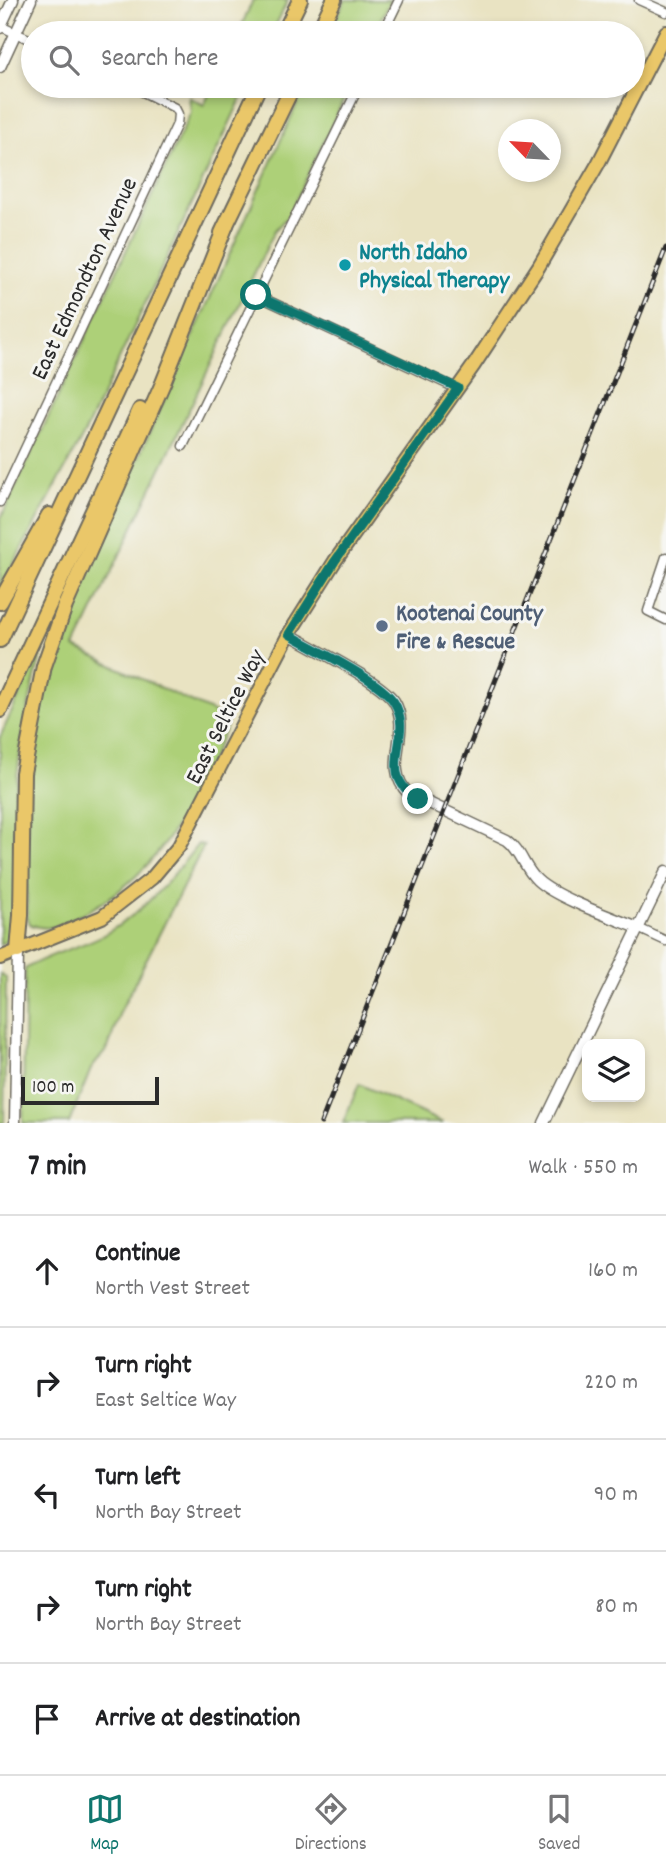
<!DOCTYPE html>
<html lang="en">
<head>
<meta charset="utf-8">
<style>
	:root { --surface:#fff; --page:#f6f6f6; --text:#202124; --muted:#757577; --line:#e0e0e0; --accent:#0f766e }
	body { margin:0; font-family:Dekko,sans-serif; background:var(--page); color:var(--text) }
	.controls { position:absolute; right:21px; bottom:21px; display:grid; overflow:hidden; border-radius:14px; box-shadow:0 4px 10px #0003 }
	.controls button { width:63px; height:63px; display:grid; place-items:center; padding:0; border:0; border-bottom:2px solid var(--line); background:var(--surface); color:var(--text); font:35px sans-serif }
	.compass { position:absolute; left:498px; top:119px; width:63px; height:63px; border-radius:50%; background:var(--surface); box-shadow:0 4px 10px #0003; rotate:295deg }
	.scale { position:absolute; left:21px; bottom:18px; width:138px; box-sizing:border-box; padding-left:7px; border:4px solid #2b2b2b; border-top:0; font-size:19px; line-height:24px; white-space:nowrap; color:#2b2b2b; -webkit-text-stroke:5px #f6f6f2; paint-order:stroke }
	.stop { position:absolute; width:21px; height:21px; margin:-16px; border:5px solid #0f766e; border-radius:50%; background:#fff }
	.stop.end { background:#0f766e; border-color:#fff; box-shadow:0 2px 7px #0008 }
	.list { margin:0; padding:0; list-style:none }
	h2 { display:flex; justify-content:space-between; align-items:center; height:91px; margin:0; padding:0 28px; font-size:30px }
	h2 small { font-size:23px; font-weight:400; color:var(--muted) }
	.list li { display:grid; grid-template-columns:46px 1fr auto; gap:21px; align-items:center; box-sizing:border-box; height:112px; padding:0 28px; border-top:2px solid var(--line) }
	.list b { display:block; font-size:26px; white-space:nowrap }
	.list p { margin:0; font-size:23px; white-space:nowrap; color:var(--muted) }
	.list em { font-size:23px; font-style:normal; color:var(--muted) }
	.icon { flex:none; width:38px; height:38px; fill:none; stroke:currentColor; stroke-width:2; stroke-linecap:round; stroke-linejoin:round }
	.map { position:relative; flex:none; width:666px; height:1123px; overflow:hidden }
	.search { position:absolute; background:var(--surface); box-shadow:0 4px 10px #0003; left:21px; right:21px; top:21px; height:77px; display:flex; align-items:center; gap:18px; box-sizing:border-box; padding:0 24px; border-radius:38px; color:var(--muted); font-size:26px }
	.sheet { height:651px; background:var(--surface) }
	nav { display:flex; justify-content:space-around; align-items:center; box-sizing:border-box; height:98px; border-top:2px solid var(--line); background:var(--surface); font-size:19px; color:var(--muted) }
	nav a { display:grid; justify-items:center; gap:4px }
	nav .on { color:var(--accent) }
	.map>svg:first-child { display:block }
	.green { fill:#add078; stroke:#6c7e52; stroke-width:2 }
	.lines { fill:none; stroke-linecap:round; stroke-linejoin:round }
	.minor-casing { stroke:#6e6b60; stroke-width:11 }
	.tertiary-casing { stroke:#6e6b60; stroke-width:13 }
	.primary-casing { stroke:#6e6b60; stroke-width:16 }
	.motorway-casing { stroke:#6e6b60; stroke-width:18 }
	.minor { stroke:#fff; stroke-width:8 }
	.tertiary { stroke:#fff; stroke-width:10 }
	.primary { stroke:#eac769; stroke-width:12 }
	.motorway { stroke:#eac769; stroke-width:14 }
	.rail-casing { stroke:#2b2b2b; stroke-width:5 }
	.rail { stroke:#f6f6f2; stroke-width:2.5; stroke-dasharray:8; stroke-linecap:butt }
	.route { stroke:#0f766e; stroke-width:9 }
	.culture-dot { fill:#0f9aa8; stroke:#f6f6f2; stroke-width:2.5 }
	.service-dot { fill:#5c6f8a; stroke:#f6f6f2; stroke-width:2.5 }
	.labels { text-anchor:middle; stroke-width:6; stroke-linejoin:round; paint-order:stroke }
	.culture-label { font-size:24px; font-weight:bold; fill:#0d838f; stroke:#f6f6f2; text-anchor:start }
	.street-label { font-size:24px; fill:#2b2b2b; stroke:#f6f6f2 }
	.service-label { font-size:24px; font-weight:bold; fill:#4e5e75; stroke:#f6f6f2; text-anchor:start }
</style>
</head>
<body>
<div class="map">
<svg width="666" height="1123" viewBox="0 0 666 1123">
	<rect width="100%" height="100%" fill="#f6f6f2"/>
	<filter id="ink" filterUnits="userSpaceOnUse"><feTurbulence type="fractalNoise" baseFrequency=".0143" numOctaves="2"/><feDisplacementMap in="SourceGraphic" scale="14" xChannelSelector="R" yChannelSelector="G"/><feConvolveMatrix kernelMatrix="1 2 1 2 8 2 1 2 1" color-interpolation-filters="sRGB"/></filter>
	<filter id="wash" filterUnits="userSpaceOnUse"><feTurbulence type="fractalNoise" baseFrequency=".00686" numOctaves="4" result="noise"/><feDisplacementMap in="SourceGraphic" scale="28" xChannelSelector="R" yChannelSelector="G"/><feGaussianBlur stdDeviation="1.57" result="paint"/><feColorMatrix in="noise" values="0 0 0 0 0 0 0 0 0 0 0 0 0 0 0 0 0 1.4 0 .05"/><feComposite in="paint" operator="in"/></filter>
	<g filter="url(#wash)">
		<rect width="100%" height="100%" fill="#e9e3c2"/>
		<g class="green">
			<polygon points="253,0 288,0 272,33 238,33"/>
			<polygon points="345,0 390,0 374,33 329,33"/>
			<polygon points="213,86 247,86 85,432 0,589 0,520 191,112 189,97 204,105"/>
			<path d="M305 86H350L289 215 275 230 75 648 228 719 226 728C188 807 163 874 80 915 63 924 49 933 30 924L27 916V775L48 672 70 610Z"/>
			<path d="M47 635C29 694 17 753 14 815 12 852 22 906 9 939L0 945V737Z"/>
			<path d="M198 844 204 845 120 1012 108 1048 91 1069 69 1123H23L25 969C49 953 80 948 105 934 144 912 172 878 198 844Z"/>
			<polygon points="0,974 6,978 4,1123 0,1123"/>
			<polygon points="359,1084 443,1123 343,1123"/>
		</g>
	</g>
	<g filter="url(#ink)">
		<g class="lines">
			<g class="minor-casing">
				<g id="minor">
					<polyline points="639,0 666,12"/>
					<polyline points="0,26 33,41"/>
					<polyline points="383,33 399,0"/>
					<polyline points="256,295 458,389"/>
					<polyline points="183,446 359,86"/>
					<polyline points="0,502 177,124 178,114 175,108 131,86"/>
					<polyline points="666,557 648,611 666,620"/>
					<polyline points="638,928 666,941"/>
				</g>
			</g>
			<g class="tertiary-casing">
				<g id="tertiary">
					<polyline points="0,28 13,0"/>
					<polyline points="0,67 31,0"/>
					<path d="M289 634C314 649 379 680 394 701 413 732 381 766 408 793L507 840C521 850 524 868 537 880 556 898 611 917 638 928"/>
					<polyline points="15,1123 18,951"/>
					<polyline points="544,1123 666,871"/>
				</g>
			</g>
			<g class="primary-casing">
				<polyline id="primary" points="0,958 102,917 152,878 179,846 289,634 335,561 474,365 539,266 598,164 666,32"/>
			</g>
			<g class="motorway-casing">
				<g id="motorway">
					<polyline points="284,33 300,0"/>
					<polyline points="318,33 334,0"/>
					<polyline points="222,233 293,86"/>
					<polyline points="0,602 49,515"/>
					<polyline points="0,640 259,86"/>
					<polyline points="0,710 140,410"/>
					<polyline points="18,951 21,915 23,773 44,666 65,606 163,383 226,225"/>
				</g>
			</g>
			<use href="#minor" class="minor"/>
			<use href="#tertiary" class="tertiary"/>
			<use href="#primary" class="primary"/>
			<use href="#motorway" class="motorway"/>
			<g class="rail-casing">
				<polyline id="rail" points="321,1123 666,248"/>
			</g>
			<use href="#rail" class="rail"/>
		</g>
	</g>
	<g class="lines" filter="url(#ink)">
		<path class="route" d="M256 295 458 388 335 561 289 634C314 649 380 680 394 702 416 737 373 772 418 799"/>
	</g>
	<circle class="culture-dot" cx="345" cy="265" r="7"/>
	<circle class="service-dot" cx="382" cy="626" r="7"/>
	<g class="labels">
		<g class="culture-label">
			<text x="359" y="259">North Idaho<tspan x="359" dy="28">Physical Therapy</tspan></text>
		</g>
		<g class="street-label">
			<text transform="translate(83 278) rotate(-65)" y="8">East Edmondton Avenue</text>
			<text transform="translate(224 716) rotate(-63)" y="8">East Seltice Way</text>
		</g>
		<g class="service-label">
			<text x="396" y="620">Kootenai County<tspan x="396" dy="28">Fire &amp; Rescue</tspan></text>
		</g>
	</g>
</svg>
<div class="controls">
<button><svg class="icon" aria-label="layers" viewBox="0 0 24 24"><path d="M12 4l9 5-9 5-9-5zM3 14l9 5 9-5"/></svg></button>
</div>
<svg class="compass" viewBox="-18 -18 36 36"><path d="M0-13l5 13h-10z" fill="#e53935"/><path d="M0 13l5-13h-10z" fill="#757577"/></svg>
<div class="scale">100 m</div>
<div class="stop" style="left:256px;top:295px"></div>
<div class="stop end" style="left:418px;top:799px"></div>
<div class="search"><svg class="icon" aria-label="search" viewBox="0 0 24 24"><circle cx="10" cy="10" r="6"/><path d="M15 15l6 6"/></svg>Search here</div>
</div>
<section class="sheet">
<h2>7 min<small>Walk · 550 m</small></h2>
<ul class="list">
<li><svg class="icon" aria-label="ahead" viewBox="0 0 24 24"><path d="M12 20V5M6 11l6-6 6 6"/></svg><div><b>Continue</b><p>North Vest Street</p></div><em>160 m</em></li>
<li><svg class="icon" aria-label="right" viewBox="0 0 24 24"><path d="M7 20v-9h11M14 6l5 5-5 5"/></svg><div><b>Turn right</b><p>East Seltice Way</p></div><em>220 m</em></li>
<li><svg class="icon" aria-label="left" viewBox="0 0 24 24"><path d="M17 20v-9H6M10 6l-5 5 5 5"/></svg><div><b>Turn left</b><p>North Bay Street</p></div><em>90 m</em></li>
<li><svg class="icon" aria-label="right" viewBox="0 0 24 24"><path d="M7 20v-9h11M14 6l5 5-5 5"/></svg><div><b>Turn right</b><p>North Bay Street</p></div><em>80 m</em></li>
<li><svg class="icon" aria-label="arrive" viewBox="0 0 24 24"><path d="M6 21V4h12l-3 4 3 4H6"/></svg><div><b>Arrive at destination</b></div></li>
</ul>
</section>
<nav>
<a class="on"><svg class="icon" aria-label="map" viewBox="0 0 24 24"><path d="M3 6l6-2 6 2 6-2v14l-6 2-6-2-6 2zM9 4v14M15 6v14"/></svg>Map</a>
<a><svg class="icon" aria-label="directions" viewBox="0 0 24 24"><path d="M12 3l9 9-9 9-9-9zM9 14v-3h6M13 9l2 2-2 2"/></svg>Directions</a>
<a><svg class="icon" aria-label="saved" viewBox="0 0 24 24"><path d="M7 4h10v16l-5-4-5 4z"/></svg>Saved</a>
</nav>
</body>
</html>
